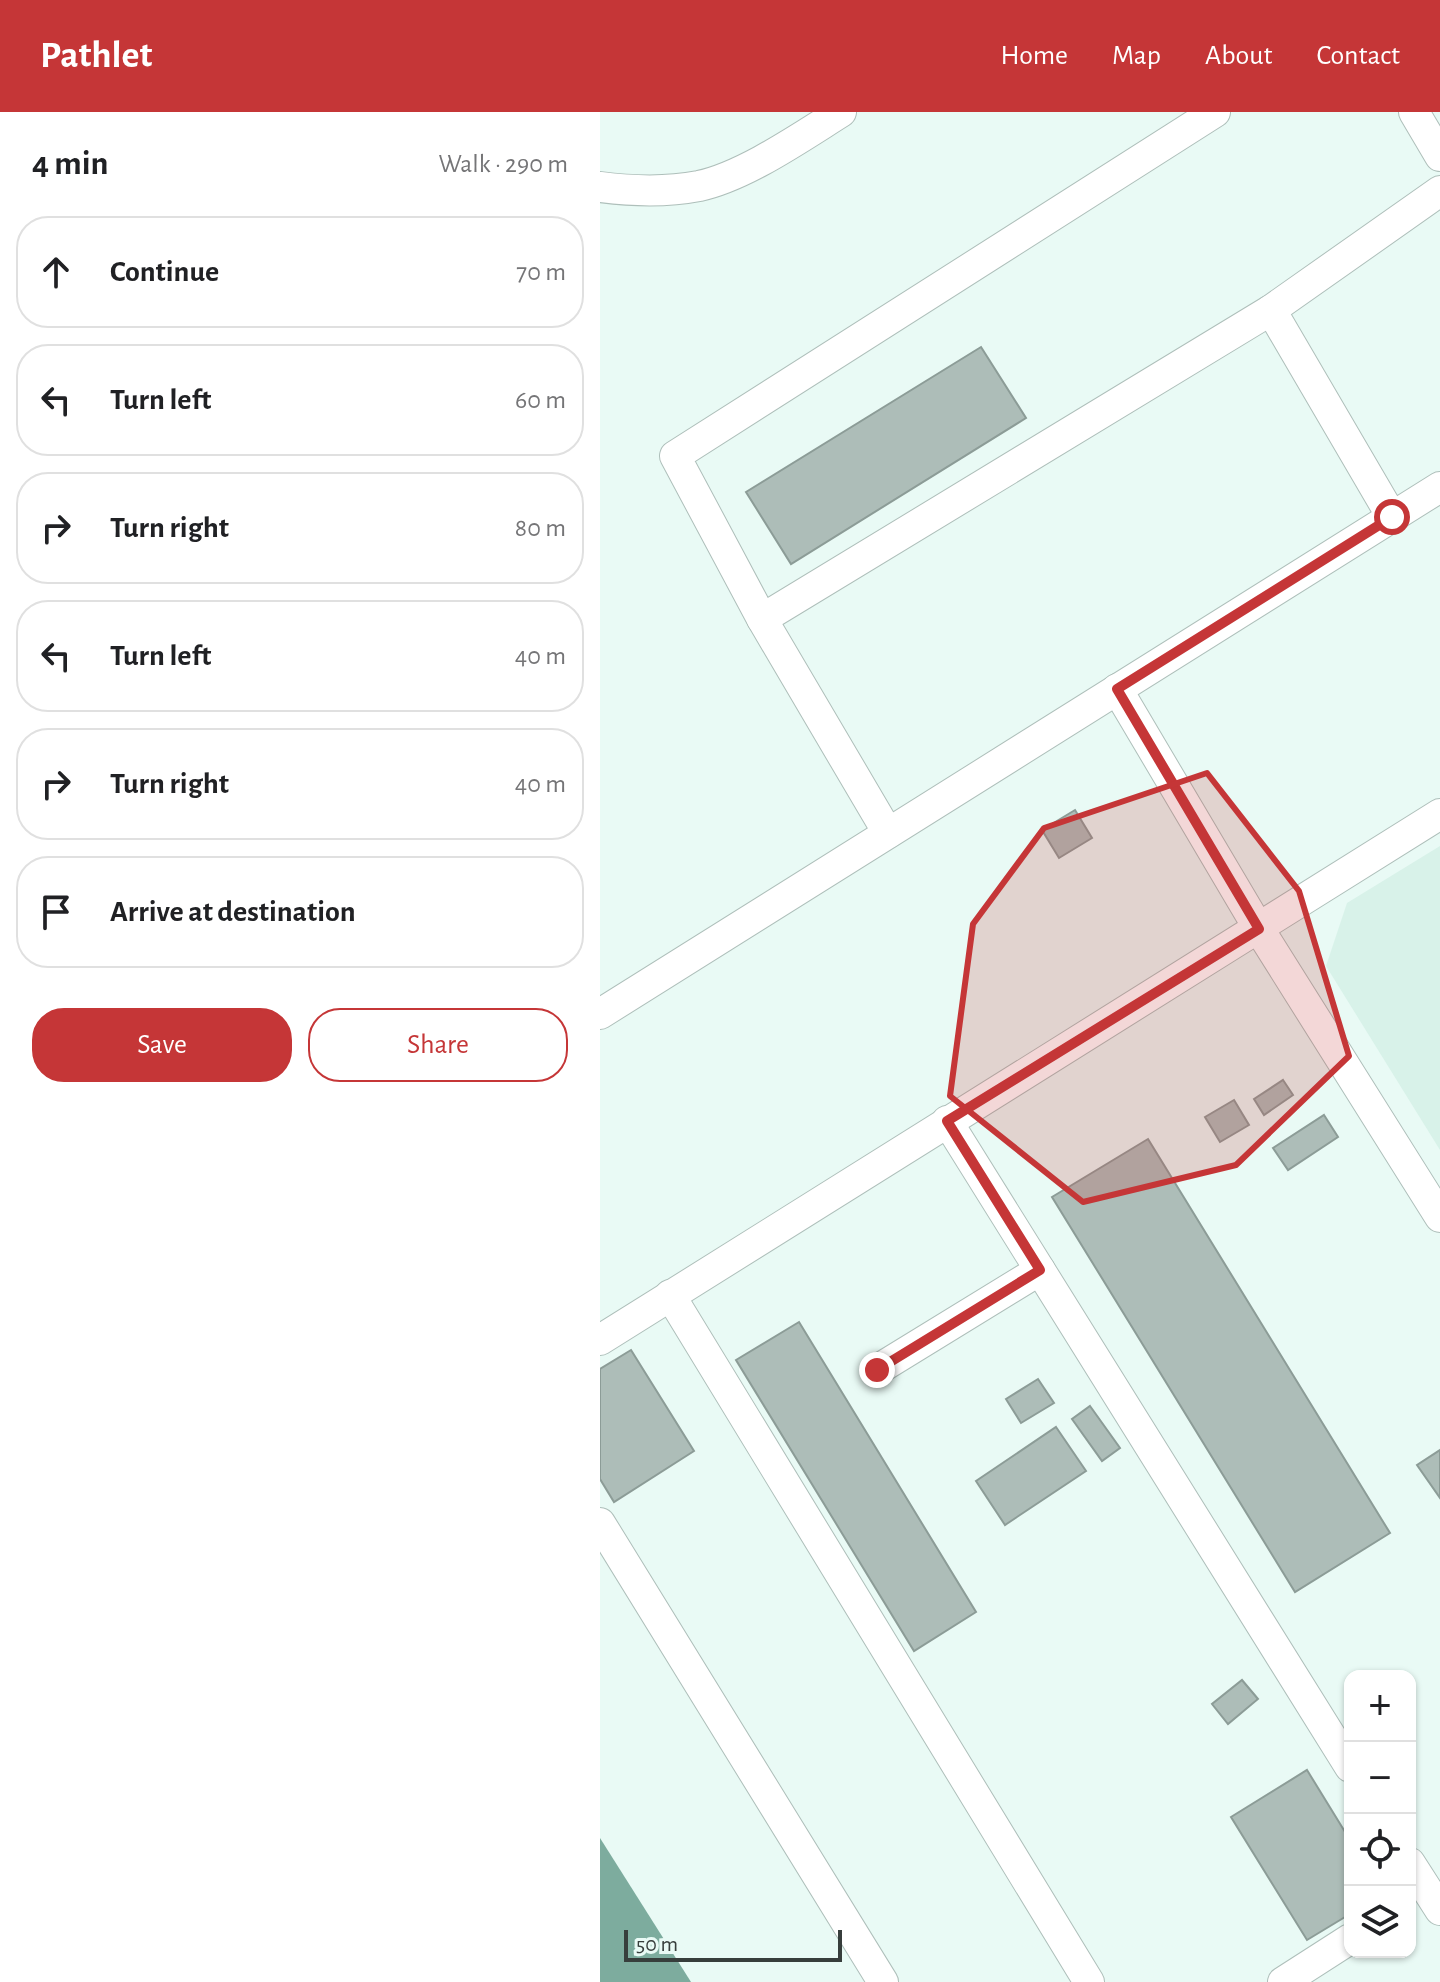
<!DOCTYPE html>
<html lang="en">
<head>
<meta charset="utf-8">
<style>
	:root { --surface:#fff; --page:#f6f6f6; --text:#202124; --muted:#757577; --line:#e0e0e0; --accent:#c53637 }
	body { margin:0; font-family:"Alegreya Sans",sans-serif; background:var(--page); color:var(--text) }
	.controls { position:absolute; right:24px; bottom:24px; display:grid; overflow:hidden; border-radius:16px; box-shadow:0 2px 6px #0004 }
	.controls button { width:72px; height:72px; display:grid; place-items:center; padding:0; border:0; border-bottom:2px solid var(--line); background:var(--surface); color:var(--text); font:40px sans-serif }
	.scale { position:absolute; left:24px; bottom:20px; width:218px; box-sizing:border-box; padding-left:8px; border:4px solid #373e3c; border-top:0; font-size:22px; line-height:28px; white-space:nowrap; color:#373e3c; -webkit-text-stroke:6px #e9faf5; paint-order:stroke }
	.stop { position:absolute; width:24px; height:24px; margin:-18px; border:6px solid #c53637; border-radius:50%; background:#fff }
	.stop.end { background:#c53637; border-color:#fff; box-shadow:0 2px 8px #0008 }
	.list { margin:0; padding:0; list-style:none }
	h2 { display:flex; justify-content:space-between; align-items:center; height:104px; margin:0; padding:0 32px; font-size:34px }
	h2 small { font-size:26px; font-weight:400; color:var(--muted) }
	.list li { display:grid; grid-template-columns:52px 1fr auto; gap:24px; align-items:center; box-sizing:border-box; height:112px; margin:0 16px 16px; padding:0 16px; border:2px solid var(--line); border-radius:32px }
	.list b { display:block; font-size:30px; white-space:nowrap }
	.list em { font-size:26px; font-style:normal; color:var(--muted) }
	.actions { display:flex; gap:16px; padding:24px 32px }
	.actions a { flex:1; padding:18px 0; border:2px solid var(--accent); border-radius:32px; text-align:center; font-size:28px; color:var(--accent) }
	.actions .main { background:var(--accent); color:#fff }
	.icon { flex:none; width:44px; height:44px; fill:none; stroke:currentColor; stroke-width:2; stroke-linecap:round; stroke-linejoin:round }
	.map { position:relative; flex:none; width:840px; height:1870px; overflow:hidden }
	header { display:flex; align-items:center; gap:48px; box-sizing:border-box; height:112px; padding:0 40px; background:var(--accent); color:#fff }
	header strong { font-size:38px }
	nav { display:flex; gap:44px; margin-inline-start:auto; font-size:28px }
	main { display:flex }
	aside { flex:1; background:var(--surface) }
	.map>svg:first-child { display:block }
	.built { fill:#d8f2e9 }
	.water { fill:#7dac9e }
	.building { fill:#adbdb8; stroke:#8c9c97; stroke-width:2 }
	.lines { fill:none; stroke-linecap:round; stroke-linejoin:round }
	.minor-casing { stroke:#aebfba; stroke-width:32 }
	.minor { stroke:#fff; stroke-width:30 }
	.route { stroke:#c53637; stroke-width:10 }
	.marked { fill:#c53637; fill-opacity:0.2; stroke:#c53637; stroke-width:6; stroke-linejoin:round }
</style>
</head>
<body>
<header>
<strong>Pathlet</strong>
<nav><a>Home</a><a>Map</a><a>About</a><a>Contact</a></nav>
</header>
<main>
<aside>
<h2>4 min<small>Walk · 290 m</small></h2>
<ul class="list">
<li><svg class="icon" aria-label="ahead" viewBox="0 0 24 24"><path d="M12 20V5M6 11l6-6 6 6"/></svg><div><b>Continue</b></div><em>70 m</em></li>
<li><svg class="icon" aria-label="left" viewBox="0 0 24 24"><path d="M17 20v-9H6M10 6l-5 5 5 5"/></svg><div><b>Turn left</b></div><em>60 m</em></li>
<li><svg class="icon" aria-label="right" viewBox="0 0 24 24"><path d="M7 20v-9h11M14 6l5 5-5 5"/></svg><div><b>Turn right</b></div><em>80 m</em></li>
<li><svg class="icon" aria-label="left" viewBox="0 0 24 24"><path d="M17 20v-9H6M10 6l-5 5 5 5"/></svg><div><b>Turn left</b></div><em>40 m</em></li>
<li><svg class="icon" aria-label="right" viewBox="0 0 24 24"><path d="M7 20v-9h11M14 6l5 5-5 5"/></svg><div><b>Turn right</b></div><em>40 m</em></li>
<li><svg class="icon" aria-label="arrive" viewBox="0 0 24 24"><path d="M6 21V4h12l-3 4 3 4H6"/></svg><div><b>Arrive at destination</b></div></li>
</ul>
<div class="actions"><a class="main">Save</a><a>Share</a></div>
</aside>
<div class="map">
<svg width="840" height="1870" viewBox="0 0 840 1870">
	<rect width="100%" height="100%" fill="#e9faf5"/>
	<polygon class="built" points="840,734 840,1038 726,854 747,791"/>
	<polygon class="water" points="0,1726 91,1870 0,1870"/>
	<g class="building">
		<polygon points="381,235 426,306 191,452 146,380"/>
		<polygon points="475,698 492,726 459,746 442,718"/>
		<polygon points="683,968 693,983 664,1003 654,987"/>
		<polygon points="634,988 649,1013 620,1030 605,1005"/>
		<polygon points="724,1003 738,1025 688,1058 673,1036"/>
		<polygon points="548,1027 790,1421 695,1480 452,1085"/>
		<polygon points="199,1210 376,1500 314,1539 136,1248"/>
		<polygon points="31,1238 94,1339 14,1390 0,1367 0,1257"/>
		<polygon points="438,1267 454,1291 421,1311 406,1287"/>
		<polygon points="490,1294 520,1336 502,1349 472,1307"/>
		<polygon points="456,1315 486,1359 405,1413 376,1369"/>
		<polygon points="840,1338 840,1386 817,1353"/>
		<polygon points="642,1568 658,1587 628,1612 612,1592"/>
		<polygon points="707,1658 750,1728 750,1802 707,1828 631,1705"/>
	</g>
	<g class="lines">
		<g class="minor-casing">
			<g id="minor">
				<polyline points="814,0 840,44"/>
				<path d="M0 75C31 79 68 80 99 74 145 64 201 25 241 0"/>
				<polyline points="671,198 792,405"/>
				<polyline points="162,507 671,198 840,79"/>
				<polyline points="517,577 659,817 840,1105"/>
				<polyline points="288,721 162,507 75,344 615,0"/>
				<polyline points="0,902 840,375"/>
				<polyline points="347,1009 750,1655"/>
				<polyline points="70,1183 489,1870"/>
				<polyline points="0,1228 840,702"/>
				<polyline points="277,1258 440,1158"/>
				<polyline points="0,1411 283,1870"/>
				<polyline points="810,1751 840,1798"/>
				<polyline points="683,1870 750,1827"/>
			</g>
		</g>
		<use href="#minor" class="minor"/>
	</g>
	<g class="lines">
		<polyline class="route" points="277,1258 440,1158 347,1009 659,817 517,577 792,405"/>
	</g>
	<path class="marked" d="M607 661 699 779 749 944 636 1053 483 1090 350 984 373 812 444 716Z"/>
</svg>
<div class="controls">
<button>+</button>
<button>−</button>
<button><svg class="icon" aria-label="locate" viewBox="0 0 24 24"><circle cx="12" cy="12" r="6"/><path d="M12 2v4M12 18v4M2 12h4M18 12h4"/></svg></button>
<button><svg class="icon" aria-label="layers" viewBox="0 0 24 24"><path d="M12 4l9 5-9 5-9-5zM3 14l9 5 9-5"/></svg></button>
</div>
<div class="scale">50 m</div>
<div class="stop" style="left:792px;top:405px"></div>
<div class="stop end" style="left:277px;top:1258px"></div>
</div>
</main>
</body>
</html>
